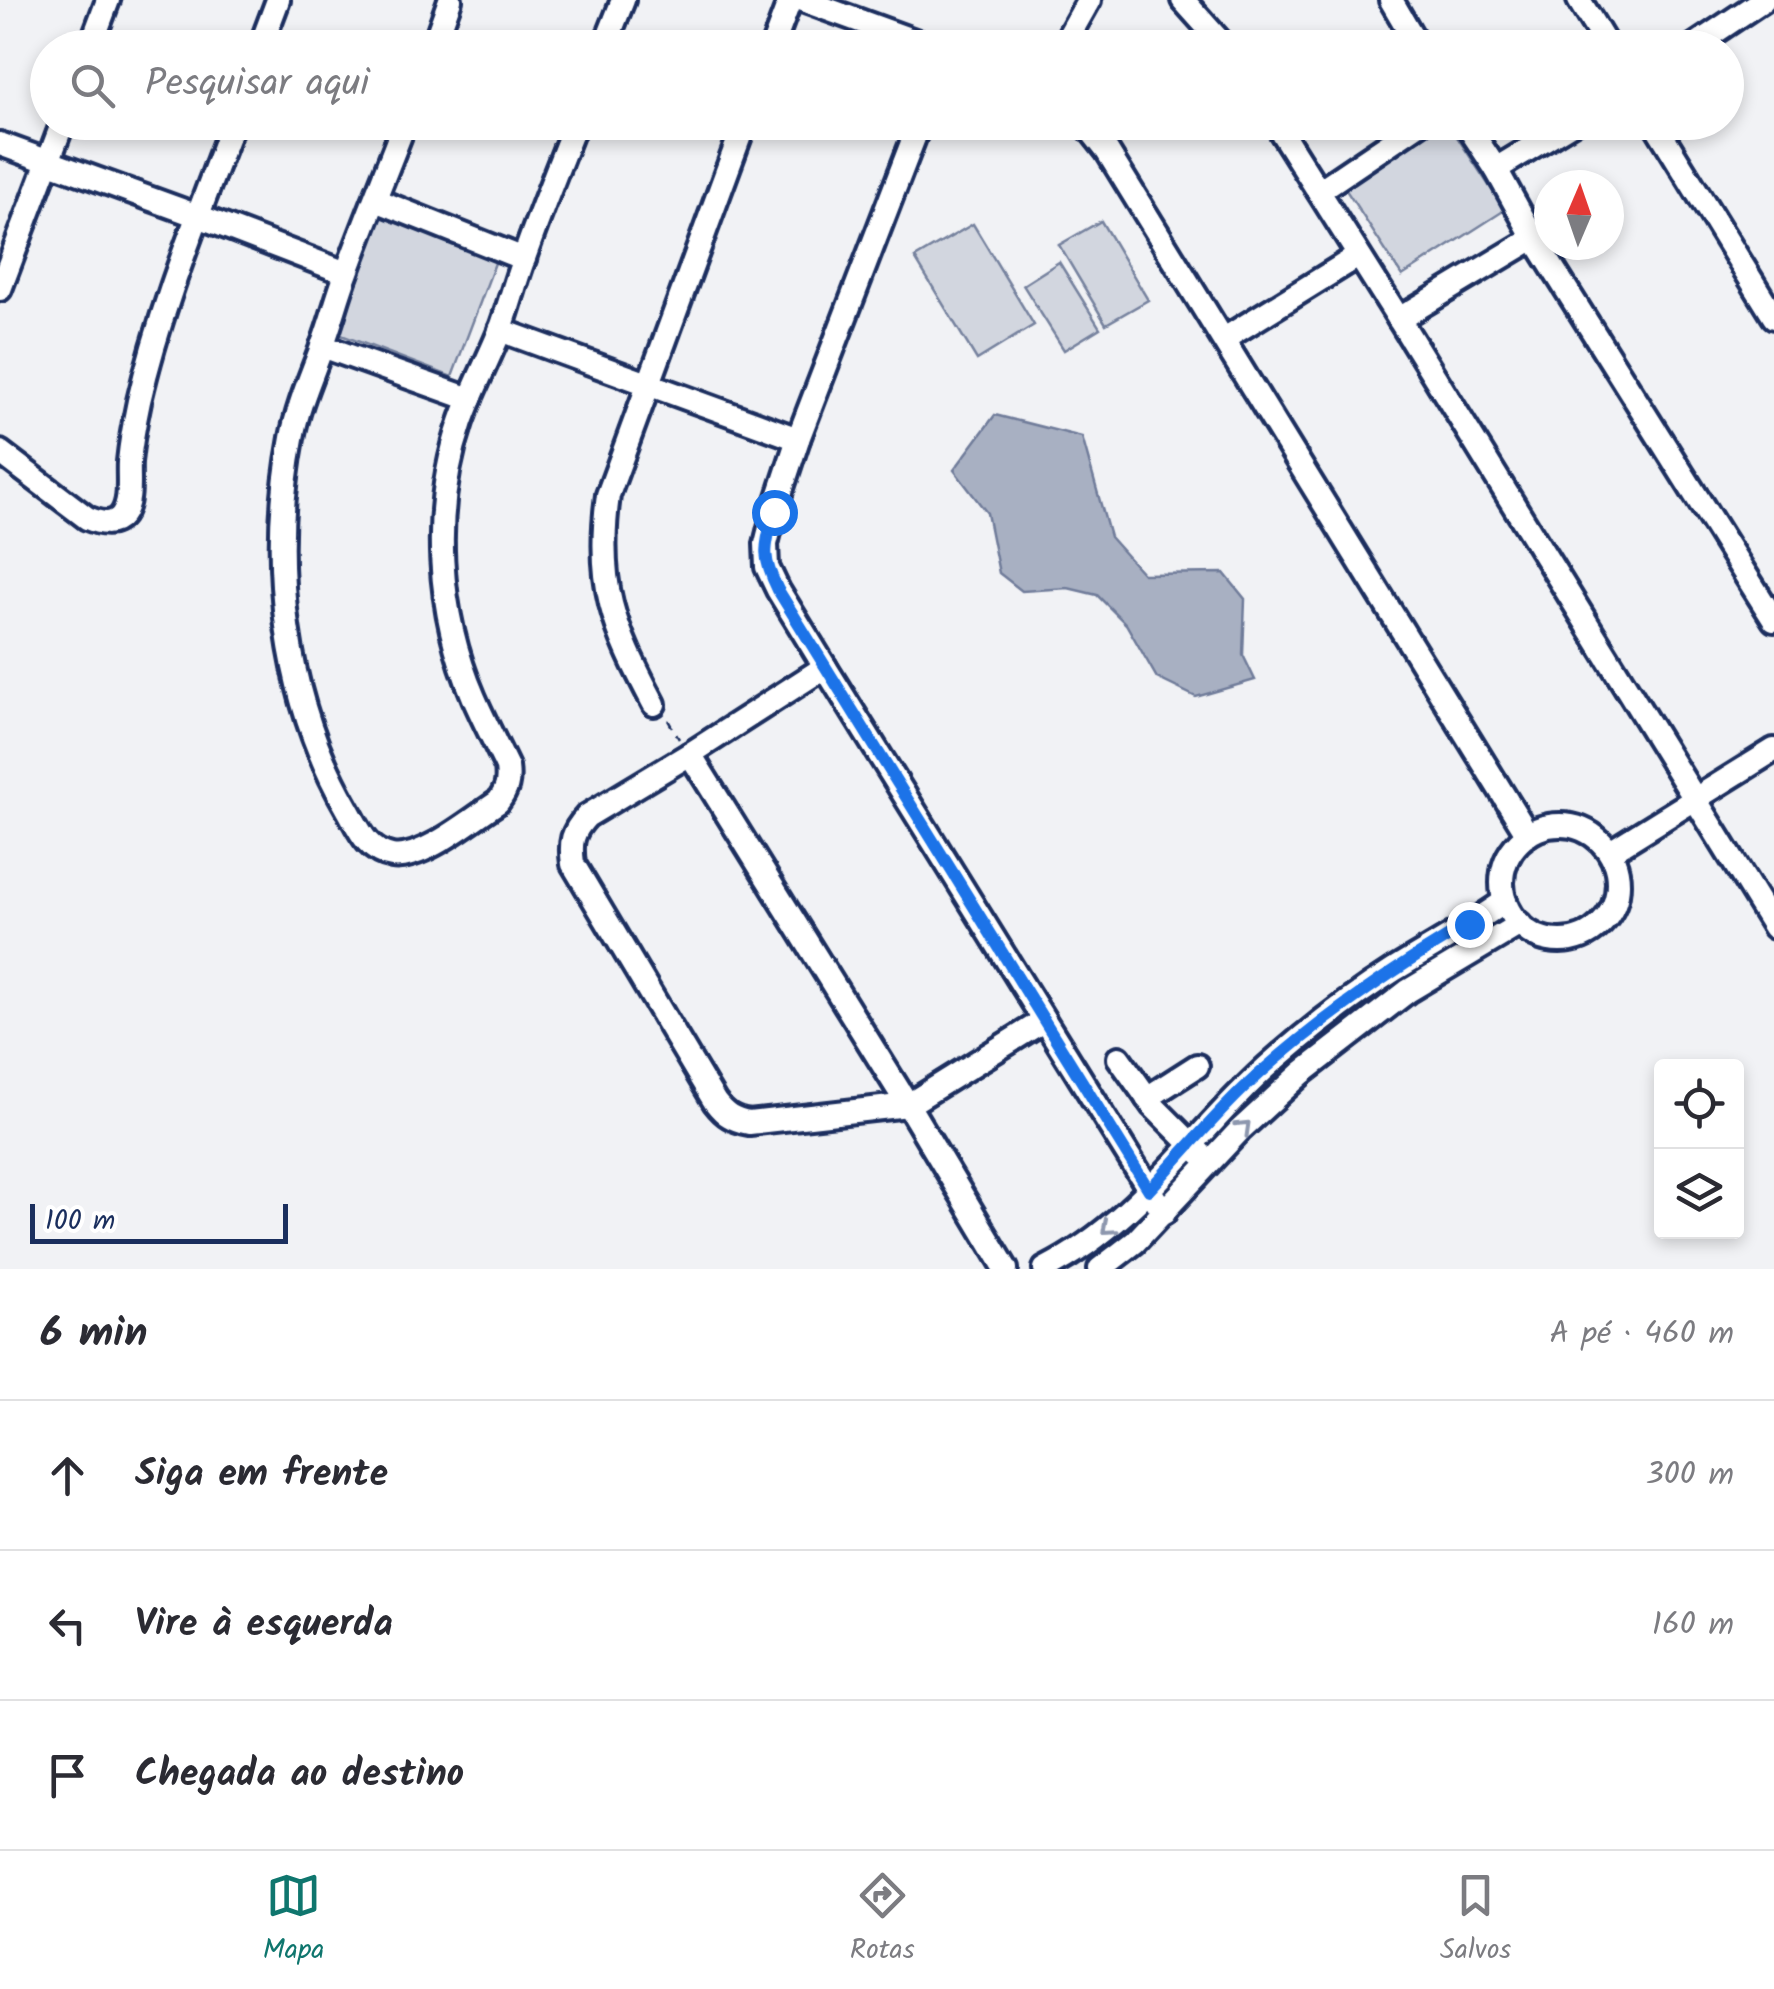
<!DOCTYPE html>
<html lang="pt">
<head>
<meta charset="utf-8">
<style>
	:root { --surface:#fff; --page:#f7f7f7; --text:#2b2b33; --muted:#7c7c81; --line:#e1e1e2; --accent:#0f766e }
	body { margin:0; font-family:Kalam,sans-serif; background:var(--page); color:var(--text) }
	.controls { position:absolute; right:30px; bottom:30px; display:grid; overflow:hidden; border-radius:10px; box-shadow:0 5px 15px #0003 }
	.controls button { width:90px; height:90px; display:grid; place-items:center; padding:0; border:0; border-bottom:2px solid var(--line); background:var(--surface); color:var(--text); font:50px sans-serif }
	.compass { position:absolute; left:1534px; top:170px; width:90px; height:90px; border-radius:50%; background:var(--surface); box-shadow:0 5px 15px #0003; rotate:2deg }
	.scale { position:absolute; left:30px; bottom:25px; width:258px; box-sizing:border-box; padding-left:10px; border:5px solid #1b2f5e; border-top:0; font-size:28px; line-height:35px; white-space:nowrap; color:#1b2f5e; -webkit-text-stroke:8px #fff; paint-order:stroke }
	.stop { position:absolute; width:30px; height:30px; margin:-22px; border:8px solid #1a73e8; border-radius:50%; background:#fff }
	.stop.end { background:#1a73e8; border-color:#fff; box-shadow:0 2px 10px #0008 }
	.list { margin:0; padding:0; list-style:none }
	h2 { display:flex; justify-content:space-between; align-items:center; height:130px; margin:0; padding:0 40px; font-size:42px }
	h2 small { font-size:32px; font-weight:400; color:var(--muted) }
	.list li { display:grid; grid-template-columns:65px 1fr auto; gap:30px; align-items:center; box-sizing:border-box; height:150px; padding:0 40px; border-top:2px solid var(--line) }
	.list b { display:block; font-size:38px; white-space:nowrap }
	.list em { font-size:32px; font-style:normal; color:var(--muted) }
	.icon { flex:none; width:55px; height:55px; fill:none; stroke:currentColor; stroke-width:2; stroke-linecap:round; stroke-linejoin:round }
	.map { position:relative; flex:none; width:1774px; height:1269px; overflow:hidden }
	.search { position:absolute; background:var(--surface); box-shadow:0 5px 15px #0003; left:30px; right:30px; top:30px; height:110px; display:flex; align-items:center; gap:25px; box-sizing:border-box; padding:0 35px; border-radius:55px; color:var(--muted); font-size:38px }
	.sheet { height:580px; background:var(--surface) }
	nav { display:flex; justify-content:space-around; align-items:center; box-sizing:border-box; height:140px; border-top:2px solid var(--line); background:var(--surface); font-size:28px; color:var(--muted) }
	nav a { display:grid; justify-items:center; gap:5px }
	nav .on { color:var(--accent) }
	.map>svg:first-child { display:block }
	.green { fill:#d2d6df; stroke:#76829e; stroke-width:2.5 }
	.water { fill:#a8b0c2; stroke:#707c9a; stroke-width:2.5 }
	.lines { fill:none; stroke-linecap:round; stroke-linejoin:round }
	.minor-casing { stroke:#1b2f5e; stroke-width:30 }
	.path { stroke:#1b2f5e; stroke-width:2.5; stroke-dasharray:8 8; stroke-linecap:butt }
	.minor { stroke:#fff; stroke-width:22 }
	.oneway { stroke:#8d97ae }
	.route { stroke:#1a73e8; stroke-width:12 }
</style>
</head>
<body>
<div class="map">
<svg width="1774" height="1269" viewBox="0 0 1774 1269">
	<rect width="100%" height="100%" fill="#f1f2f5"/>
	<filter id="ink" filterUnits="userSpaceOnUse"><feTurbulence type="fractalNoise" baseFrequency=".01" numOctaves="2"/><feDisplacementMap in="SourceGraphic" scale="20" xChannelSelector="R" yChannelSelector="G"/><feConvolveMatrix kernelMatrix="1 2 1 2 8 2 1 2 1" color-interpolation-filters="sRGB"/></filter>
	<g filter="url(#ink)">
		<g class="green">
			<polygon points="1439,123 1448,123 1505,210 1402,276 1342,184"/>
			<polygon points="373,207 498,255 452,377 328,330"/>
			<polygon points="1101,221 1148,300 1106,324 1059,245"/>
			<polygon points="973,224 1034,325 977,360 915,258"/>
			<polygon points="1059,262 1100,328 1064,350 1023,285"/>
		</g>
		<polygon class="water" points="995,415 1082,437 1110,537 1143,574 1224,573 1245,599 1243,655 1255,680 1196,697 1157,678 1126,624 1097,595 1068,588 1022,591 999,573 987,513 954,470"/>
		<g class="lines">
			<g class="minor-casing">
				<g id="minor">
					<polyline points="802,0 934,48"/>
					<polyline points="1183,0 1226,48"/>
					<polyline points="1391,0 1419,48"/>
					<polyline points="1579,0 1608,48"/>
					<polyline points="90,48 108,0"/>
					<polyline points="260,48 278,0"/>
					<polyline points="433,48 450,0"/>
					<polyline points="604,48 623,0"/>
					<polyline points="772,48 790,0"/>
					<polyline points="1062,48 1089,0"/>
					<polyline points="1691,48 1763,0"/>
					<path d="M405 122C386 172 365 222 347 272 338 295 332 320 323 344 312 375 298 405 292 438 269 560 284 699 347 808 358 827 367 852 392 856 422 861 473 818 498 802 507 790 509 782 507 767 496 744 484 721 474 698 437 612 431 510 461 422 472 390 488 361 500 331 509 307 515 282 524 258 540 212 558 168 576 122"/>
					<polyline points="920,122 798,439 774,512 766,544 767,567 778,590 825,667 1164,1213"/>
					<polyline points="1084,122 1107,151 1528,835"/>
					<polyline points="1275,122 1399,319 1774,927"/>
					<polyline points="1465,122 1496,169 1534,238 1774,620"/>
					<polyline points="1654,122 1774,317"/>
					<polyline points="0,144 198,216 346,273"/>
					<polyline points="1496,169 1573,122"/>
					<polyline points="1319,191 1421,122"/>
					<polyline points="376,200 524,259"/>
					<polyline points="0,289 63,122"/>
					<polyline points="1399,319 1534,238"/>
					<polyline points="500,330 798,439"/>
					<polyline points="1224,339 1358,256"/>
					<polyline points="322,346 470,399"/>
					<path d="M0 452 87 518C99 523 113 527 122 515 132 501 128 478 129 462 131 442 135 420 139 401 161 305 199 214 233 122"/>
					<path d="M825 667 690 754 587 816C572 832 570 842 573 864L715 1102C725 1115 733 1120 749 1123L908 1105 1043 1021"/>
					<path d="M654 704C613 626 596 585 608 495L745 122"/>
					<polyline points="690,754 908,1105 1006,1269"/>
					<circle cx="1560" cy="883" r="58"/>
					<polyline points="1610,852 1774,750"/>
					<polyline points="1119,1058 1153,1106 1200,1153"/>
					<polyline points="1147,1098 1197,1066"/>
					<path d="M1045 1269C1141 1221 1198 1126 1277 1058 1314 1026 1353 996 1394 970 1431 947 1470 926 1505 901"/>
					<polyline points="1100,1269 1135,1242 1240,1130 1302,1073 1408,991 1520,924"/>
				</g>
			</g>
			<polyline class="path" points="668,720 679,739"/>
			<use href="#minor" class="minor"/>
		</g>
		<defs><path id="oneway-chevron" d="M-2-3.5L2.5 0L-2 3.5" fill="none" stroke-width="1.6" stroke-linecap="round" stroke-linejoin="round" transform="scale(2.5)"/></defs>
		<g class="oneway">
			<use href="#oneway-chevron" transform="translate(1244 1127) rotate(-44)"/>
			<use href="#oneway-chevron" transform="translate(1108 1228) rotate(139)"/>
		</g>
	</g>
	<g class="lines" filter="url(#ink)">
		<path class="route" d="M774 512C765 548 761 556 778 590L1149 1190C1180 1156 1211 1120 1244 1088 1312 1024 1388 972 1469 924"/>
	</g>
</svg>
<div class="controls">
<button><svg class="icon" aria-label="locate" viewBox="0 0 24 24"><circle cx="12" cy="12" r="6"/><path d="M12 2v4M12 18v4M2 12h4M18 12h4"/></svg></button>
<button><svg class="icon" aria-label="layers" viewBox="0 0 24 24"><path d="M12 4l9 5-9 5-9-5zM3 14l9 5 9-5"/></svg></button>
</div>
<svg class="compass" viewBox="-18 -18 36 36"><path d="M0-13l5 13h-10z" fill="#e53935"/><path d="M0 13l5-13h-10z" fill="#7c7c81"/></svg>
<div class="scale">100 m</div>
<div class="stop" style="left:774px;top:512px"></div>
<div class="stop end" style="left:1469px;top:924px"></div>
<div class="search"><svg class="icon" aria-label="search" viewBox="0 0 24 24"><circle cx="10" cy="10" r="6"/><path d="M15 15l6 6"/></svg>Pesquisar aqui</div>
</div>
<section class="sheet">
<h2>6 min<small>A pé · 460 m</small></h2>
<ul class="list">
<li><svg class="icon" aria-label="ahead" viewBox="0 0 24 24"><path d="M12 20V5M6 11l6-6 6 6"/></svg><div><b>Siga em frente</b></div><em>300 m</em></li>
<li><svg class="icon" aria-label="left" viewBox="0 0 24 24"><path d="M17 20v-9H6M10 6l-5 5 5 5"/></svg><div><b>Vire à esquerda</b></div><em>160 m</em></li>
<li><svg class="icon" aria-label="arrive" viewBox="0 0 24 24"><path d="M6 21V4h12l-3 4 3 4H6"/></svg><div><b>Chegada ao destino</b></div></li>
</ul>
</section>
<nav>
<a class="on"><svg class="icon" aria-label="map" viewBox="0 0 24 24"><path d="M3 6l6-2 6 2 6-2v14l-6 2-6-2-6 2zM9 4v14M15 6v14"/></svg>Mapa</a>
<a><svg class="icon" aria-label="directions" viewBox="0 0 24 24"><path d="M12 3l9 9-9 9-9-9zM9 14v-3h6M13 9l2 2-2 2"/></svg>Rotas</a>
<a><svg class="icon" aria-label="saved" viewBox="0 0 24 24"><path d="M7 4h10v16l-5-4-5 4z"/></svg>Salvos</a>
</nav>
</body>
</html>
